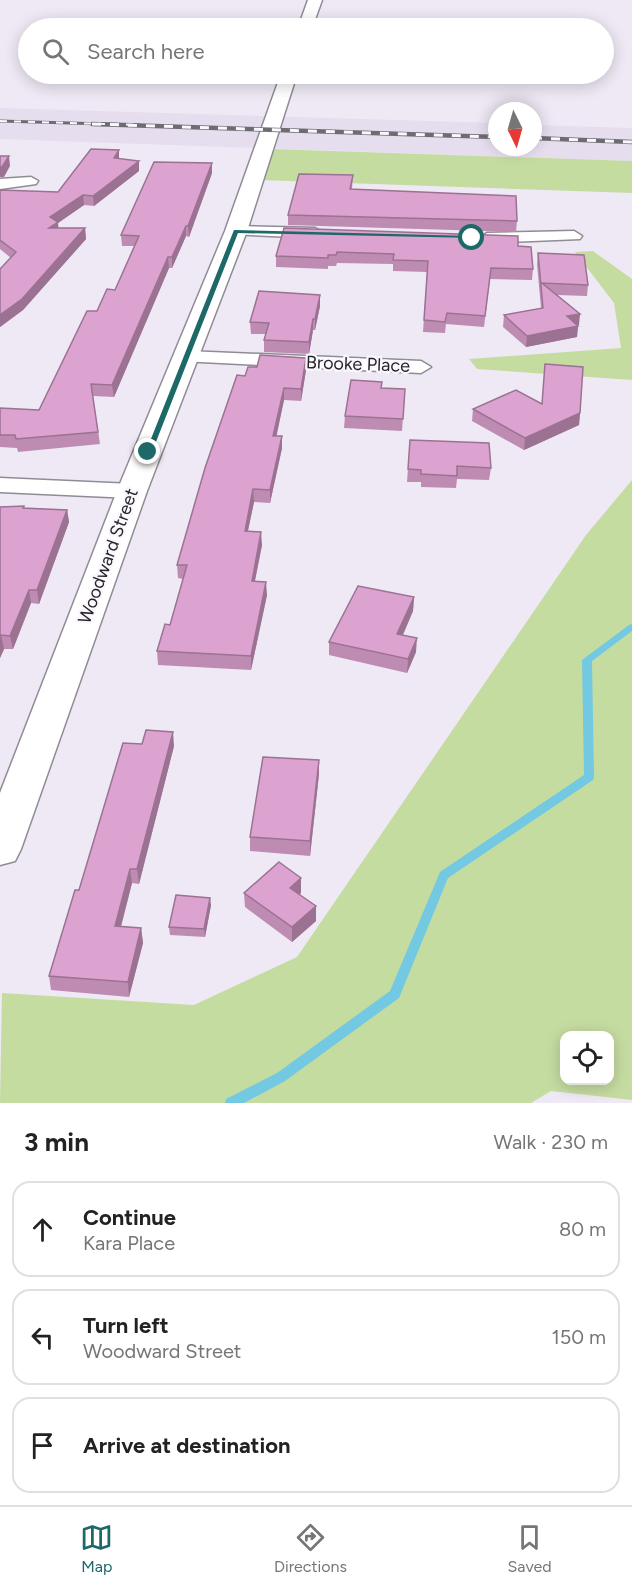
<!DOCTYPE html>
<html lang="en">
<head>
<meta charset="utf-8">
<style>
	:root { --surface:#fff; --page:#f6f6f6; --text:#222; --muted:#767676; --line:#e0e0e0; --accent:#1c6968 }
	body { margin:0; font-family:Figtree,sans-serif; background:var(--page); color:var(--text) }
	.controls { position:absolute; right:18px; bottom:18px; display:grid; overflow:hidden; border-radius:12px; box-shadow:0 3px 15px #0003 }
	.controls button { width:54px; height:54px; display:grid; place-items:center; padding:0; border:0; border-bottom:2px solid var(--line); background:var(--surface); color:var(--text); font:30px sans-serif }
	.compass { position:absolute; left:488px; top:102px; width:54px; height:54px; border-radius:50%; background:var(--surface); box-shadow:0 3px 15px #0003; rotate:175deg }
	.stop { position:absolute; width:18px; height:18px; margin:-14px; border:4px solid #1c6968; border-radius:50%; background:#fff }
	.stop.end { background:#1c6968; border-color:#fff; box-shadow:0 2px 6px #0008 }
	.list { margin:0; padding:0; list-style:none }
	h2 { display:flex; justify-content:space-between; align-items:center; height:78px; margin:0; padding:0 24px; font-size:26px }
	h2 small { font-size:20px; font-weight:400; color:var(--muted) }
	.list li { display:grid; grid-template-columns:39px 1fr auto; gap:18px; align-items:center; box-sizing:border-box; height:96px; margin:0 12px 12px; padding:0 12px; border:2px solid var(--line); border-radius:18px }
	.list b { display:block; font-size:22px; white-space:nowrap }
	.list p { margin:0; font-size:20px; white-space:nowrap; color:var(--muted) }
	.list em { font-size:20px; font-style:normal; color:var(--muted) }
	.icon { flex:none; width:33px; height:33px; fill:none; stroke:currentColor; stroke-width:2; stroke-linecap:round; stroke-linejoin:round }
	.map { position:relative; flex:none; width:632px; height:1103px; overflow:hidden }
	.search { position:absolute; background:var(--surface); box-shadow:0 3px 15px #0003; left:18px; right:18px; top:18px; height:66px; display:flex; align-items:center; gap:15px; box-sizing:border-box; padding:0 21px; border-radius:33px; color:var(--muted); font-size:22px }
	.sheet { height:402px; background:var(--surface) }
	nav { display:flex; justify-content:space-around; align-items:center; box-sizing:border-box; height:84px; border-top:2px solid var(--line); background:var(--surface); font-size:16px; color:var(--muted) }
	nav a { display:grid; justify-items:center; gap:3px }
	nav .on { color:var(--accent) }
	.map>svg:first-child { display:block }
	.built { fill:#e6ddef }
	.green { fill:#c5dca1; fill-rule:evenodd }
	.lines { fill:none; stroke-linecap:round; stroke-linejoin:round }
	.stream { fill:#73c8e2; fill-rule:evenodd }
	.street-casing { stroke:#908b95; stroke-width:3 }
	.secondary-casing { stroke:#908b95; stroke-width:3 }
	.street { fill:#fff; fill-rule:evenodd }
	.secondary { fill:#fff; fill-rule:evenodd }
	.rail-far1-casing { stroke:#6f6b72; stroke-width:3 }
	.rail-casing { stroke:#6f6b72; stroke-width:4.5 }
	.rail-far1 { stroke:#fbf7fe; stroke-width:2; stroke-dasharray:7; stroke-linecap:butt }
	.rail { stroke:#fbf7fe; stroke-width:3; stroke-dasharray:9; stroke-linecap:butt }
	.wall { fill:#be8cb3 }
	.shaded-wall { fill:#9b7292 }
	.building { fill:#dda3d0; stroke:#9b7292; stroke-width:1.5 }
	.route { fill:#1c6968 }
	.labels { text-anchor:middle; stroke-width:4.5; stroke-linejoin:round; paint-order:stroke }
	.street-label { font-size:18px; fill:#262428; stroke:#fbf7fe }
</style>
</head>
<body>
<div class="map">
<svg width="632" height="1103" viewBox="0 0 632 1103">
	<rect width="100%" height="100%" fill="#efe9f5"/>
	<polygon class="built" points="0,108 497,123 497,147 533,147 533,125 632,128 632,161 0,139"/>
	<g class="green">
		<polygon points="273,149 632,161 632,193 260,180"/>
		<polygon points="593,251 632,279 632,380 477,369 469,359 621,348 614,303 575,252"/>
		<path d="M632 480V1100L551 1091 531 1103H0L2 993 194 1005 297 957 586 535ZM564 1036H610V1080H564Z"/>
	</g>
	<g class="lines">
		<polygon class="stream" points="632,624 632,631 592,661 594,777 593,780 448,878 399,998 285,1081 244,1103 225,1103 226,1099 277,1073 390,991 440,872 584,775 582,660 629,625"/>
		<g class="street-casing">
			<g id="street">
				<polygon points="31,177 38,181 36,184 0,189 0,179"/>
				<polygon points="236,226 315,228 323,233 315,238 230,234 228,231 230,228"/>
				<polygon points="574,231 582,236 580,239 487,243 479,238 487,233"/>
				<polygon points="187,351 421,361 431,367 421,373 180,361 177,357 180,353"/>
				<polygon points="0,478 132,484 140,486 143,491 140,496 132,498 0,492"/>
			</g>
		</g>
		<g class="secondary-casing">
			<g id="secondary">
				<polygon points="308,0 322,0 312,28 298,28"/>
				<polygon points="281,74 297,74 247,231 147,491 21,849 15,861 0,865 0,793 117,491 225,231"/>
			</g>
		</g>
		<use href="#street" class="street"/>
		<use href="#secondary" class="secondary"/>
		<g class="rail-far1-casing">
			<polyline id="rail-far1" points="0,121 139,125"/>
		</g>
		<g class="rail-casing">
			<g id="rail">
				<polyline points="92,124 497,137"/>
				<polyline points="533,138 632,142"/>
			</g>
		</g>
		<use href="#rail-far1" class="rail-far1"/>
		<use href="#rail" class="rail"/>
	</g>
	<g class="wall">
		<polygon points="119,159 139,171 94,206 84,205 58,223 58,228 85,228 86,239 23,310 0,327 0,269 11,258 0,249 0,190 58,192"/>
		<polygon points="212,173 189,237 186,236 172,268 169,268 114,397 93,396 100,444 18,452 17,448 0,447 0,408 39,410 97,311 115,290 135,246 122,246 121,235"/>
		<polygon points="353,175 352,189 517,221 516,232 288,225 288,215"/>
		<polygon points="284,228 518,246 533,269 532,280 490,279 484,327 446,324 445,333 423,332 427,272 393,271 393,264 337,263 336,266 328,266 328,269 276,267 276,256"/>
		<polygon points="538,253 588,285 587,296 557,295 579,325 578,325 577,337 526,347 503,327 504,315 541,308 537,264"/>
		<polygon points="320,306 315,330 313,330 309,354 264,352 264,340 266,334 251,334 250,322"/>
		<polygon points="306,358 306,370 301,401 284,400 276,436 282,448 270,503 254,502 248,531 262,545 255,581 267,595 251,670 158,665 157,651 170,625 183,579 178,578 177,565 245,376 257,367"/>
		<polygon points="545,364 580,413 579,425 524,450 472,421 473,409 542,404"/>
		<polygon points="382,388 405,389 402,431 344,428 345,416"/>
		<polygon points="410,440 491,468 489,480 457,479 456,488 421,487 421,482 407,482"/>
		<polygon points="24,506 25,508 67,510 69,522 39,604 31,603 13,649 4,649 0,658 0,507"/>
		<polygon points="414,597 413,611 403,635 416,652 407,673 329,655 329,642"/>
		<polygon points="174,746 139,884 132,883 121,927 141,928 143,943 129,997 51,990 49,976 79,890"/>
		<polygon points="319,774 310,856 250,851 250,837"/>
		<polygon points="301,878 301,893 299,895 316,921 292,942 245,907 244,893"/>
		<polygon points="211,905 205,937 170,935 169,927"/>
	</g>
	<g class="shaded-wall">
		<polygon points="119,150 119,159 114,158"/>
		<polygon points="9,156 10,166 4,177 0,177 0,167"/>
		<polygon points="139,161 139,171 94,206 93,196"/>
		<polygon points="212,163 212,173 189,237 188,226"/>
		<polygon points="83,195 84,205 58,223 59,232 49,228 50,217"/>
		<polygon points="186,226 186,236 172,268 172,257"/>
		<polygon points="85,228 86,239 23,310 0,327 0,315"/>
		<polygon points="168,257 169,268 114,397 112,385"/>
		<polygon points="320,295 320,306 315,330 315,319"/>
		<polygon points="580,314 579,325 565,328 567,316"/>
		<polygon points="313,319 313,330 309,354 309,342"/>
		<polygon points="578,326 577,337 526,347 527,336"/>
		<polygon points="306,358 306,370 301,401 301,389"/>
		<polygon points="284,388 284,400 274,448 273,436"/>
		<polygon points="580,413 579,425 524,450 525,438"/>
		<polygon points="282,436 282,448 270,503 270,490"/>
		<polygon points="253,489 254,502 245,544 245,531"/>
		<polygon points="67,510 69,522 39,604 37,590"/>
		<polygon points="261,532 262,545 252,595 252,581"/>
		<polygon points="266,582 267,595 251,670 251,656"/>
		<polygon points="29,590 31,603 13,649 10,636"/>
		<polygon points="414,597 413,611 397,648 397,634"/>
		<polygon points="1,635 4,649 0,658 0,639"/>
		<polygon points="417,638 416,652 407,673 408,659"/>
		<polygon points="173,732 174,746 139,884 137,869"/>
		<polygon points="319,760 319,774 310,856 310,841"/>
		<polygon points="130,869 132,883 117,941 115,926"/>
		<polygon points="301,878 301,893 290,903 290,888"/>
		<polygon points="210,898 211,905 205,937 204,929"/>
		<polygon points="316,906 316,921 292,942 292,927"/>
		<polygon points="141,928 143,943 129,997 128,982"/>
	</g>
	<g class="building">
		<polygon points="91,149 119,150 114,158 139,161 93,196 83,195 50,217 58,222 49,228 85,228 22,299 0,315 0,269 16,252 0,240 0,190 58,192"/>
		<polygon points="0,156 9,156 2,167 0,167"/>
		<polygon points="154,162 212,163 188,226 186,226 172,257 168,257 112,385 91,384 98,432 16,439 15,435 0,435 0,408 39,410 87,311 97,311 107,289 115,290 139,236 121,235"/>
		<polygon points="299,174 353,175 350,189 516,196 517,221 288,215"/>
		<polygon points="284,228 518,236 518,246 531,247 533,269 491,268 485,316 447,313 445,322 424,320 428,261 393,260 394,254 337,252 336,255 328,255 328,258 276,256"/>
		<polygon points="538,253 584,255 588,285 542,283 580,314 567,316 578,326 527,336 504,315 543,308"/>
		<polygon points="259,291 320,295 315,319 313,319 309,342 264,340 269,323 250,322"/>
		<polygon points="260,355 306,358 301,389 284,388 273,436 282,436 270,490 253,489 245,531 261,532 252,581 266,582 251,656 157,651 165,624 170,625 187,565 177,565 205,468 237,375 245,376 248,367 257,367"/>
		<polygon points="545,364 583,367 580,413 525,438 473,409 516,390 542,404"/>
		<polygon points="351,380 382,382 381,388 405,389 403,419 345,416"/>
		<polygon points="410,440 489,443 491,468 457,466 457,476 421,474 421,470 408,469"/>
		<polygon points="24,506 23,508 67,510 37,590 29,590 10,636 1,635 0,639 0,507"/>
		<polygon points="358,586 414,597 397,634 417,638 408,659 329,642"/>
		<polygon points="146,730 173,732 137,869 130,869 115,926 141,928 128,982 49,976 75,890 79,890 123,743 142,744"/>
		<polygon points="263,757 319,760 310,841 250,837"/>
		<polygon points="279,862 301,878 290,888 316,906 292,927 244,893"/>
		<polygon points="176,895 210,898 204,929 169,927"/>
	</g>
	<polygon class="route" points="234,230 472,236 475,238 238,233 152,452 145,454"/>
	<g class="labels">
		<g class="street-label">
			<text transform="translate(358 364) rotate(2)" y="6">Brooke Place</text>
			<text transform="translate(108 556) rotate(-70)" y="6">Woodward Street</text>
		</g>
	</g>
</svg>
<div class="controls">
<button><svg class="icon" aria-label="locate" viewBox="0 0 24 24"><circle cx="12" cy="12" r="6"/><path d="M12 2v4M12 18v4M2 12h4M18 12h4"/></svg></button>
</div>
<svg class="compass" viewBox="-18 -18 36 36"><path d="M0-13l5 13h-10z" fill="#e53935"/><path d="M0 13l5-13h-10z" fill="#767676"/></svg>
<div class="stop" style="left:472px;top:238px"></div>
<div class="stop end" style="left:148px;top:452px"></div>
<div class="search"><svg class="icon" aria-label="search" viewBox="0 0 24 24"><circle cx="10" cy="10" r="6"/><path d="M15 15l6 6"/></svg>Search here</div>
</div>
<section class="sheet">
<h2>3 min<small>Walk · 230 m</small></h2>
<ul class="list">
<li><svg class="icon" aria-label="ahead" viewBox="0 0 24 24"><path d="M12 20V5M6 11l6-6 6 6"/></svg><div><b>Continue</b><p>Kara Place</p></div><em>80 m</em></li>
<li><svg class="icon" aria-label="left" viewBox="0 0 24 24"><path d="M17 20v-9H6M10 6l-5 5 5 5"/></svg><div><b>Turn left</b><p>Woodward Street</p></div><em>150 m</em></li>
<li><svg class="icon" aria-label="arrive" viewBox="0 0 24 24"><path d="M6 21V4h12l-3 4 3 4H6"/></svg><div><b>Arrive at destination</b></div></li>
</ul>
</section>
<nav>
<a class="on"><svg class="icon" aria-label="map" viewBox="0 0 24 24"><path d="M3 6l6-2 6 2 6-2v14l-6 2-6-2-6 2zM9 4v14M15 6v14"/></svg>Map</a>
<a><svg class="icon" aria-label="directions" viewBox="0 0 24 24"><path d="M12 3l9 9-9 9-9-9zM9 14v-3h6M13 9l2 2-2 2"/></svg>Directions</a>
<a><svg class="icon" aria-label="saved" viewBox="0 0 24 24"><path d="M7 4h10v16l-5-4-5 4z"/></svg>Saved</a>
</nav>
</body>
</html>
